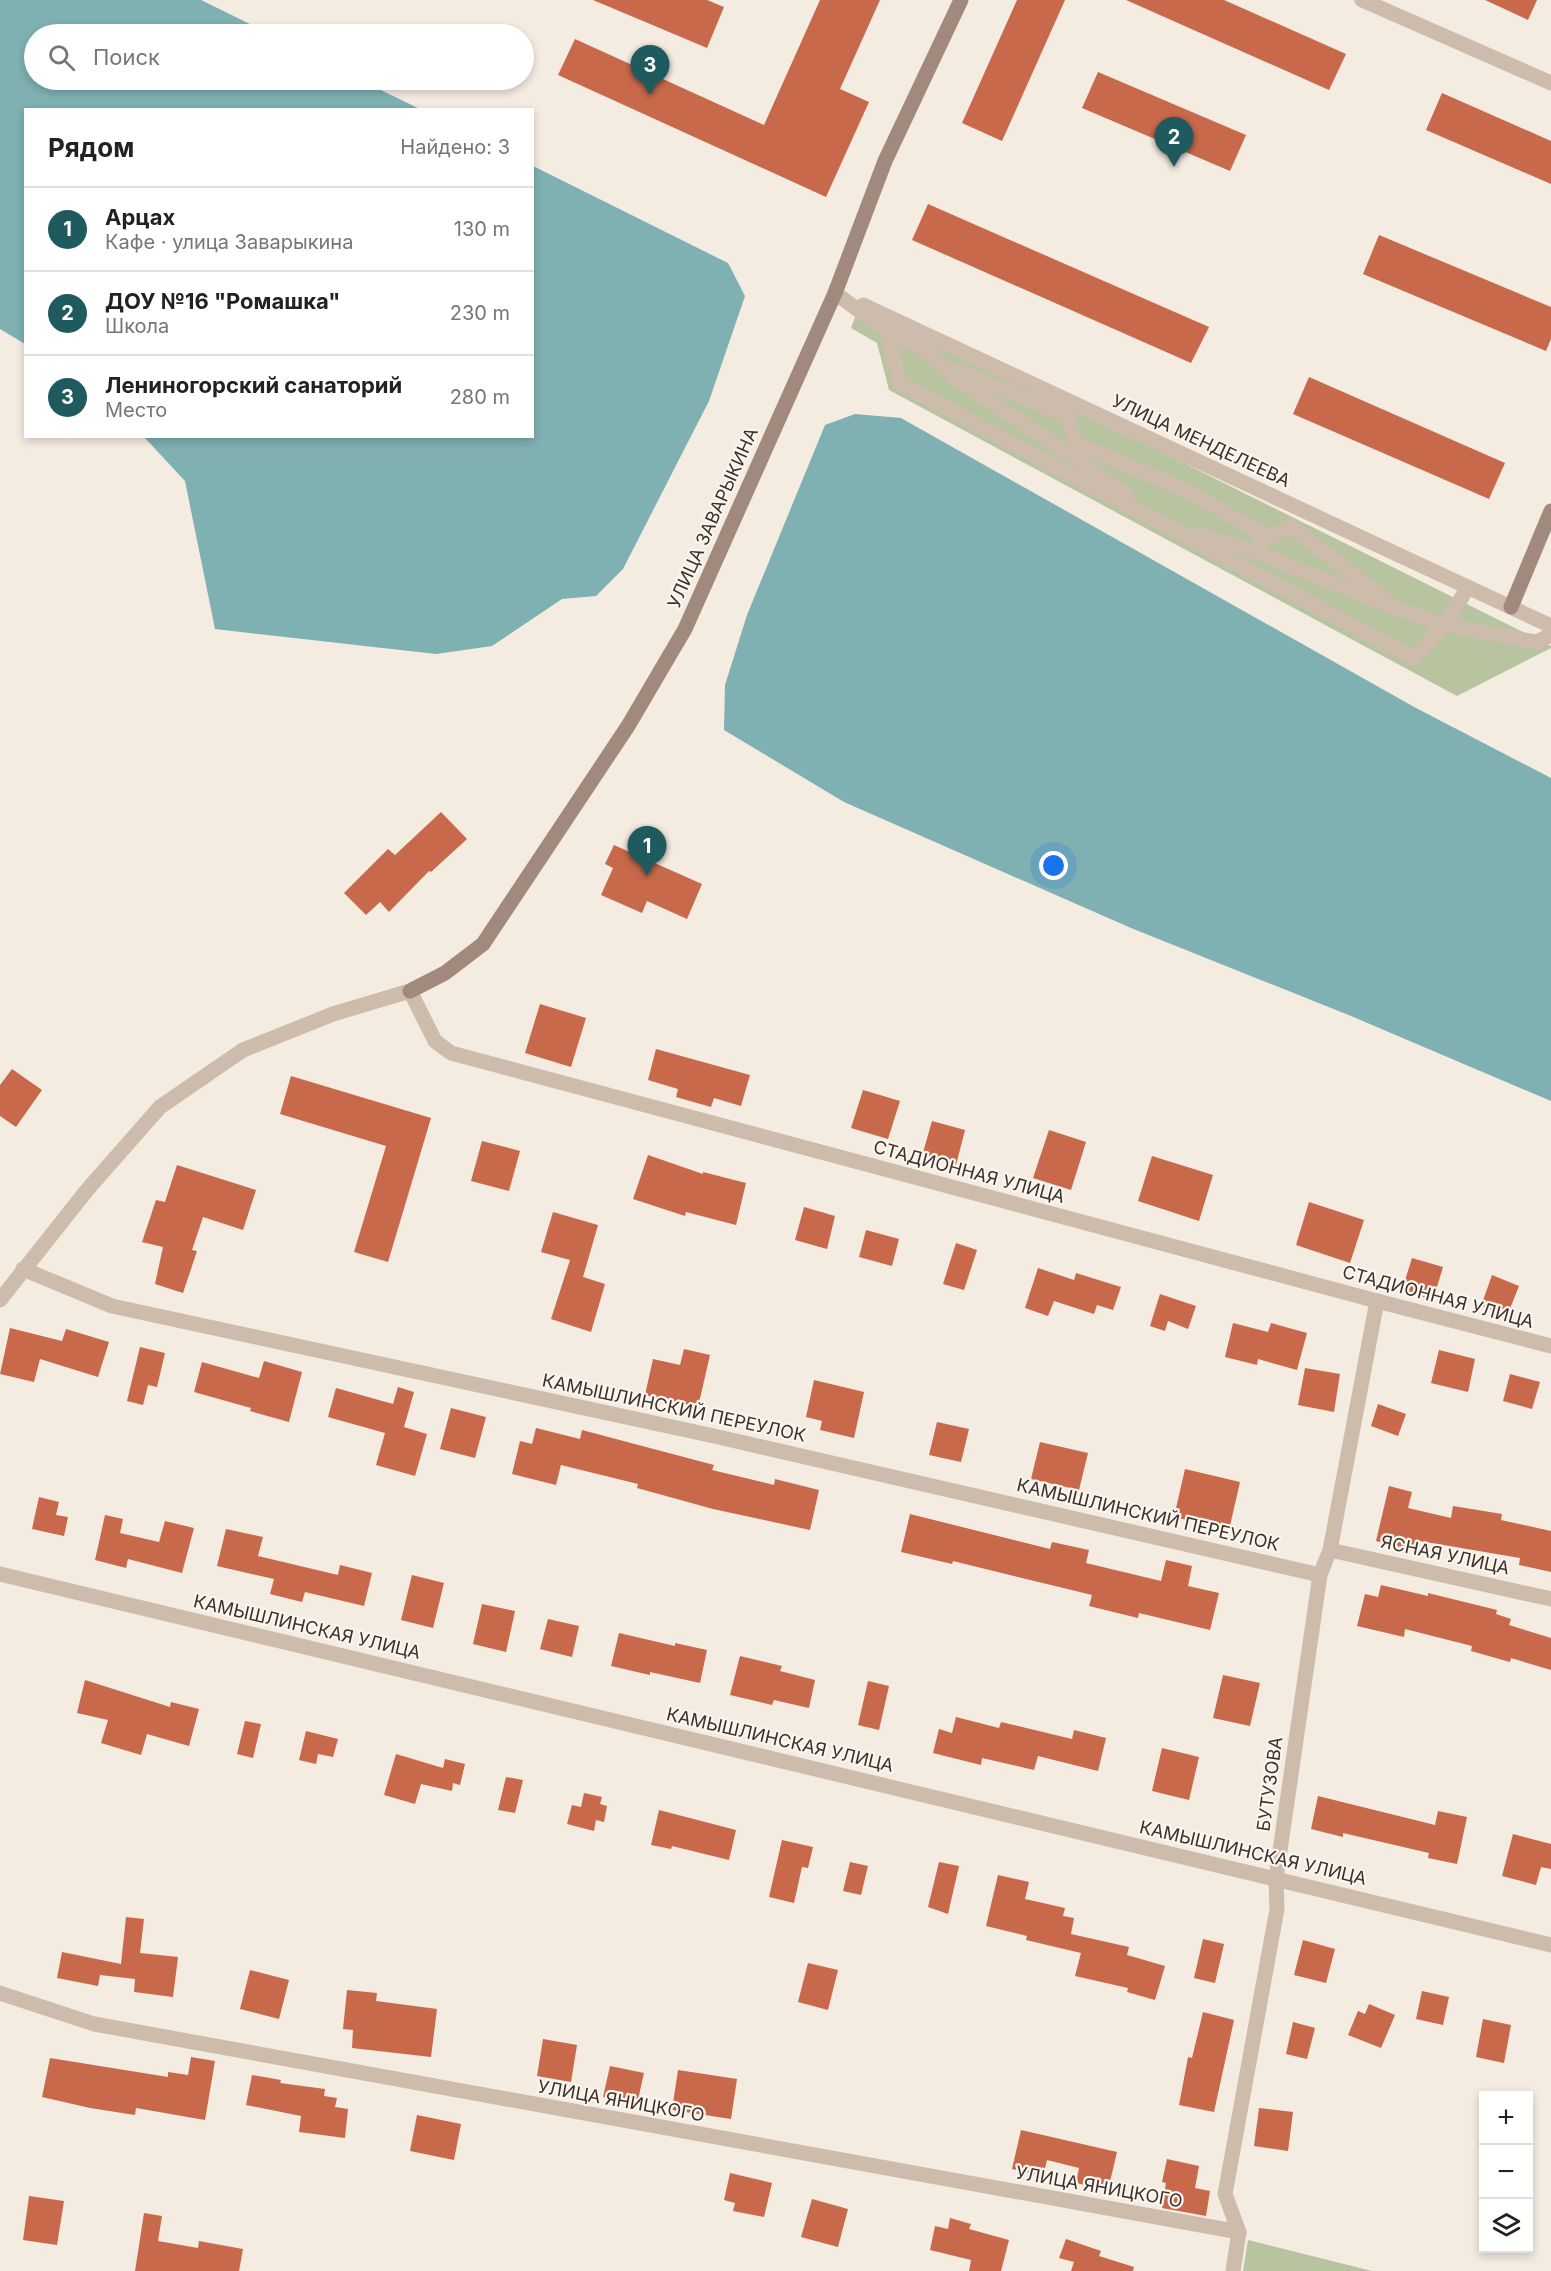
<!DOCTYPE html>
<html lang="ru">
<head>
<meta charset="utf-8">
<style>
	:root { --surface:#fff; --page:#f2f2f2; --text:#222; --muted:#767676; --line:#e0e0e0; --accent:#1f5a5e }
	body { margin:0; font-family:Inter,sans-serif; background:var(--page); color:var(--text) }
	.controls { position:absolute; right:18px; bottom:18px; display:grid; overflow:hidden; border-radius:0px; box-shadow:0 3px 9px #0003 }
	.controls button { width:54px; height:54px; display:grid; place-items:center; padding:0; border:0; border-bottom:2px solid var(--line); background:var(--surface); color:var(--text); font:30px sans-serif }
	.you { position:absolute; left:1054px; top:866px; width:21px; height:21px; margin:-15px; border:4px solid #fff; border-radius:50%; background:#1a73e8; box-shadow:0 0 0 9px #1a73e833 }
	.badge { display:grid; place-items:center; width:39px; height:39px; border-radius:50%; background:var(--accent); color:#fff; font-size:20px; font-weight:700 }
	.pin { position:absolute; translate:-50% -50px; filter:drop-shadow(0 2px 3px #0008) }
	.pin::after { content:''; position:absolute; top:32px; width:21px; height:18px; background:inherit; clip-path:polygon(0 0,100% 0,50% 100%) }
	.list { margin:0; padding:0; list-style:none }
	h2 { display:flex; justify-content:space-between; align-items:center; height:78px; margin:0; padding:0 24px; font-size:26px }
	h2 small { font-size:20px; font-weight:400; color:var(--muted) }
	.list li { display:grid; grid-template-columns:39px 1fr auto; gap:18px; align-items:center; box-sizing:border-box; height:84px; padding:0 24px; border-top:2px solid var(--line) }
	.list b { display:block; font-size:22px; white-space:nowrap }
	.list p { margin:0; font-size:20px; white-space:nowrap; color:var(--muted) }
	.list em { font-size:20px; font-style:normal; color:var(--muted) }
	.icon { flex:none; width:33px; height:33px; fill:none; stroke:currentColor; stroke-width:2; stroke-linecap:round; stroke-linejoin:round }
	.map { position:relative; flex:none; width:1551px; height:2271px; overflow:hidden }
	.search { position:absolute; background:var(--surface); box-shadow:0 3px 9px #0003; left:24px; top:24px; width:510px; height:66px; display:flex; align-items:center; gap:15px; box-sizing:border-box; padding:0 21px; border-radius:33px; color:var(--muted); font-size:22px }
	.panel { position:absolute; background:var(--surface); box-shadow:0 3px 9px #0003; left:24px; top:108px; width:510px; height:330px; border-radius:0px }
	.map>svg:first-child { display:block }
	.green { fill:#b8c4a0 }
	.water { fill:#7fb0b2 }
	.building { fill:#c8694b }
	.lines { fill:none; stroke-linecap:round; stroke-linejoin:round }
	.street { stroke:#cdbbac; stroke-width:15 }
	.secondary { stroke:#a18a7d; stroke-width:15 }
	.labels { text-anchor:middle; stroke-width:4.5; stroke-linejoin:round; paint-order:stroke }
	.street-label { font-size:18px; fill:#3b302b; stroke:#fbf5ee }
</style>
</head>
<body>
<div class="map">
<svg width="1551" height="2271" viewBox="0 0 1551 2271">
	<rect width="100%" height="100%" fill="#f4ebe1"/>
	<g class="green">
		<polygon points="861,302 1551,646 1551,648 1457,696 889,390 877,343 851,328"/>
		<polygon points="1248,2240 1372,2271 1243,2271"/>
	</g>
	<g class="water">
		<polygon points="0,0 201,0 270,34 34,34 34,80 360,80 420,109 26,110 25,344 0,329"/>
		<polygon points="533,166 728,263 745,296 709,401 623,569 596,596 562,599 492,646 436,654 215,629 185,481 144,437 532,436"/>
		<polygon points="855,414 901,418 1416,708 1551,778 1551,1101 1351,1016 1131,928 844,802 724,730 725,685 747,615 825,425"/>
	</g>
	<g class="building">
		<polygon points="593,0 707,0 724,7 707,48"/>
		<polygon points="820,0 880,0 840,89 869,102 826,197 558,75 575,39 764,125"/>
		<polygon points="1017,0 1065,0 1002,141 962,123"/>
		<polygon points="1126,0 1224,0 1346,54 1329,90"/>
		<polygon points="1485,0 1537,0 1528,20"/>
		<polygon points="1098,72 1246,135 1230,171 1082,108"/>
		<polygon points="1442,93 1551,141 1551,184 1426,130"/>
		<polygon points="928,204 1209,327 1191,363 912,240"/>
		<polygon points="1379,235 1551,307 1551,339 1546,351 1363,274"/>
		<polygon points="1309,377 1505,463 1489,499 1293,414"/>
		<polygon points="441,812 467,839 431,872 429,871 389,912 380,902 366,915 344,893 388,849 395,855"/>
		<polygon points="614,845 702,884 687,919 647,901 642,913 601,895 613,868 605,864"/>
		<polygon points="540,1004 586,1018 571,1067 525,1053"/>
		<polygon points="656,1049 750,1075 741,1106 714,1098 711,1107 676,1097 678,1089 648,1080"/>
		<polygon points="12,1069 42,1090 16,1127 0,1116 0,1085"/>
		<polygon points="291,1076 431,1118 388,1262 354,1252 386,1146 280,1114"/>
		<polygon points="863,1090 900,1101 888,1139 851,1128"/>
		<polygon points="932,1121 965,1130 956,1165 922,1156"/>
		<polygon points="1049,1130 1086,1142 1071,1190 1033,1178"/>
		<polygon points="482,1141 520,1151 509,1191 471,1181"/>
		<polygon points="648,1155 703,1174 703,1172 746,1183 736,1225 686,1212 685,1216 633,1199"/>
		<polygon points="1152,1156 1213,1175 1199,1221 1138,1201"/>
		<polygon points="177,1165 256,1190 243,1230 203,1217 192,1250 197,1251 183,1293 155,1284 163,1247 142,1242 156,1200 165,1202"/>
		<polygon points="1309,1202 1364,1220 1350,1263 1296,1245"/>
		<polygon points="804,1207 835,1216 827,1249 795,1240"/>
		<polygon points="553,1212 598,1225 583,1277 605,1284 591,1332 551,1319 570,1260 541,1252"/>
		<polygon points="866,1230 899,1239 892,1266 859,1257"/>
		<polygon points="956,1243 977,1250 964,1290 943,1284"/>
		<polygon points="1412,1258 1443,1267 1433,1300 1402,1290"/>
		<polygon points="1038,1268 1074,1280 1076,1273 1121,1287 1113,1310 1097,1305 1094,1314 1054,1301 1048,1316 1025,1308"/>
		<polygon points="1492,1275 1519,1286 1507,1316 1481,1306"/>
		<polygon points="1160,1294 1196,1306 1188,1329 1168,1321 1165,1331 1150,1326"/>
		<polygon points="1233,1323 1268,1332 1271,1323 1307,1333 1297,1370 1258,1359 1257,1365 1225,1357"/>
		<polygon points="10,1328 62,1341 66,1329 109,1342 98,1377 40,1359 34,1382 0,1374"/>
		<polygon points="140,1347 165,1353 157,1387 148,1385 143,1405 127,1401"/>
		<polygon points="684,1349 710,1355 698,1407 645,1395 653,1359 680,1365"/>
		<polygon points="1439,1350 1475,1359 1468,1392 1431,1383"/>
		<polygon points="264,1361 302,1372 289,1422 250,1411 251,1408 194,1392 202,1362 259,1378"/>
		<polygon points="1305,1368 1340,1374 1334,1412 1298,1405"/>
		<polygon points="1510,1374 1540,1382 1532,1409 1503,1401"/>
		<polygon points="814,1380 864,1392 854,1438 820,1430 822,1421 806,1417"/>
		<polygon points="398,1387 414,1392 404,1427 427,1434 415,1476 376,1465 385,1433 328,1417 336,1388 393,1404"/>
		<polygon points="1378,1404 1406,1414 1398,1436 1371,1426"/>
		<polygon points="451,1408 486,1417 475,1458 440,1449"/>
		<polygon points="937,1422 969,1429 961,1462 929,1455"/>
		<polygon points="536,1428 580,1439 582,1430 714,1465 712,1470 774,1485 775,1479 819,1490 810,1530 713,1509 637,1488 638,1484 561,1465 556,1485 512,1474 520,1441 532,1444"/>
		<polygon points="1040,1442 1088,1453 1079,1490 1031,1479"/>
		<polygon points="1185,1469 1240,1482 1229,1530 1174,1517"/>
		<polygon points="1389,1486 1412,1492 1408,1508 1451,1518 1453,1506 1502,1514 1501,1520 1551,1531 1551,1572 1519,1565 1520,1558 1420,1541 1418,1551 1376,1541"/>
		<polygon points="39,1497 59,1502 56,1515 68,1517 64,1536 32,1529"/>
		<polygon points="910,1514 1050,1549 1052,1542 1089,1550 1086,1563 1161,1581 1166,1560 1192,1566 1188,1586 1219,1593 1210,1630 1139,1613 1138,1618 1089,1606 1092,1595 953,1561 952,1564 901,1552"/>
		<polygon points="105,1515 123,1519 120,1533 159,1542 165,1521 194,1528 182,1573 128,1559 126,1568 95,1560"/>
		<polygon points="226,1529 263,1537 258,1556 338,1575 340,1565 372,1573 364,1606 305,1592 302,1602 270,1594 274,1579 217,1566"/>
		<polygon points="412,1575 444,1583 433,1628 401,1620"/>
		<polygon points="1381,1585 1428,1596 1428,1593 1497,1610 1496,1614 1511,1619 1509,1625 1551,1638 1551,1670 1511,1658 1510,1662 1471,1651 1472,1646 1405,1629 1404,1637 1357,1626 1365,1594 1378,1597"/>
		<polygon points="482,1604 515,1611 506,1652 473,1644"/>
		<polygon points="548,1619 579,1626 572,1657 540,1649"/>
		<polygon points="619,1633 675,1646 675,1643 707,1650 700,1683 650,1672 650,1675 611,1666"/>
		<polygon points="740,1656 782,1666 780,1671 815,1680 809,1708 774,1700 772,1705 730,1695"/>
		<polygon points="1223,1675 1260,1683 1250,1726 1213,1718"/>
		<polygon points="85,1680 170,1707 171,1702 199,1709 189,1746 147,1734 141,1755 101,1743 108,1720 77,1713"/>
		<polygon points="868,1681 889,1686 879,1730 858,1725"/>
		<polygon points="956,1717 999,1728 1001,1722 1072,1739 1074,1730 1106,1738 1098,1771 1038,1756 1034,1770 982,1758 981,1765 933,1753 939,1729 952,1733"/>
		<polygon points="245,1721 261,1724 253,1758 237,1754"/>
		<polygon points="306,1731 338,1739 333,1757 318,1754 316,1764 299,1760"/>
		<polygon points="1162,1748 1199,1757 1189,1800 1152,1791"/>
		<polygon points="396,1754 443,1768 445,1759 465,1764 460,1785 453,1783 452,1791 421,1784 415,1804 384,1795"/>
		<polygon points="506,1777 523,1780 515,1813 498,1810"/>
		<polygon points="584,1793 602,1797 600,1804 607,1806 604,1822 596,1820 594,1831 567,1824 572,1805 581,1807"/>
		<polygon points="1318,1796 1435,1825 1438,1811 1467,1817 1457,1864 1428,1858 1429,1853 1343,1833 1343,1837 1311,1829"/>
		<polygon points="659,1810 736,1830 729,1860 672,1846 671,1849 651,1845"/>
		<polygon points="1513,1834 1551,1844 1551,1869 1541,1867 1536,1885 1502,1876"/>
		<polygon points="782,1840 813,1847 808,1868 802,1867 794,1903 769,1897"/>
		<polygon points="850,1862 868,1866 861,1895 843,1891"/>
		<polygon points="939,1862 959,1866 948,1914 928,1907"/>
		<polygon points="998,1875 1029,1882 1025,1899 1065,1908 1063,1916 1074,1918 1071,1934 1129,1947 1127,1955 1165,1966 1155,2000 1127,1992 1128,1988 1075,1976 1081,1953 1026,1940 1027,1936 986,1926"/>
		<polygon points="126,1917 144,1919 140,1953 178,1957 173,1997 134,1992 135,1979 100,1975 98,1986 57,1978 62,1952 121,1964"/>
		<polygon points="1203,1939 1224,1944 1215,1983 1194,1978"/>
		<polygon points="1303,1940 1335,1949 1326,1983 1294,1975"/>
		<polygon points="808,1963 838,1970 828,2010 798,2002"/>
		<polygon points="250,1970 289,1980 279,2019 240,2009"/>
		<polygon points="347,1990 377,1993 376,2001 437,2009 431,2057 352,2048 353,2030 343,2029"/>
		<polygon points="1422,1991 1449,1997 1443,2025 1416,2019"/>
		<polygon points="1369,2004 1395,2015 1381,2048 1348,2035 1358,2011 1365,2014"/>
		<polygon points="1203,2012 1234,2020 1214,2112 1179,2105 1188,2057 1192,2058"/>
		<polygon points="1483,2019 1511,2025 1504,2063 1476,2057"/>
		<polygon points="1293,2022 1315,2028 1307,2059 1286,2054"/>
		<polygon points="543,2039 577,2045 571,2082 537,2076"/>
		<polygon points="191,2057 215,2061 205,2120 136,2108 135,2115 90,2108 42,2097 50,2058 168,2077 168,2072 188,2075"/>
		<polygon points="610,2066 644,2073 637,2104 603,2097"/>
		<polygon points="678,2070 737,2079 731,2119 672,2110"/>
		<polygon points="252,2075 281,2080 280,2083 325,2089 324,2096 337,2098 335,2107 348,2109 345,2138 299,2132 301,2116 246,2105"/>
		<polygon points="1259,2108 1293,2112 1288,2151 1254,2146"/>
		<polygon points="417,2115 461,2124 454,2160 410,2151"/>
		<polygon points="1021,2130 1117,2152 1108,2190 1076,2183 1079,2168 1047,2160 1043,2176 1012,2169"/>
		<polygon points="1167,2159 1199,2166 1195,2188 1210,2191 1206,2216 1162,2208 1166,2183 1162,2182"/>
		<polygon points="730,2173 772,2183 764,2217 733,2211 735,2203 724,2200"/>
		<polygon points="29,2196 64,2201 57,2245 23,2240"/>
		<polygon points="812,2199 848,2209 838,2247 801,2237"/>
		<polygon points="144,2213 162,2216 158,2241 198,2248 199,2241 243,2249 239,2271 135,2271"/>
		<polygon points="950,2218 971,2224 969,2229 1009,2240 1001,2271 969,2271 971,2260 930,2250 935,2226 948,2229"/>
		<polygon points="1066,2239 1101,2251 1099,2256 1134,2267 1133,2271 1071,2271 1074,2262 1059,2258"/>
	</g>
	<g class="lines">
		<g class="street">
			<polyline points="1362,0 1551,83"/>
			<polyline points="835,293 887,331 900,383 1413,658 1445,625 1468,587"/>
			<polyline points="863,305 1551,626"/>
			<polyline points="887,331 926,350 954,377 1084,464 1126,495"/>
			<polyline points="958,371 1066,415 1080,453"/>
			<polyline points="1077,444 1185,490 1269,537"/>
			<polyline points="1196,534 1247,549 1399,609 1445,625 1536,642 1551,635"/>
			<polyline points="1260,542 1290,526 1384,598"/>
			<polyline points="23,1269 112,1306 714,1436 1320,1575"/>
			<polyline points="0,1300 87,1190 160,1107 243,1050 333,1014 410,991 435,1041 451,1053 1377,1301 1551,1346"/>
			<polyline points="1330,1550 1551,1599"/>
			<polyline points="0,1574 1551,1945"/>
			<polyline points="0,1993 94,2024 1239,2232"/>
			<polyline points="1233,2271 1239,2232 1225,2194 1277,1909 1276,1878 1320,1575 1330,1550 1377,1301"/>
		</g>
		<g class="secondary">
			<polyline points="1511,607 1551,511"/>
			<polyline points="410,991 445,973 483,944 628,726 685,629 835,293 885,161 961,0"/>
		</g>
	</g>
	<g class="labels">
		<g class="street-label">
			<text transform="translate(1201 441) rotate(25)" y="6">УЛИЦА МЕНДЕЛЕЕВА</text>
			<text transform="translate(713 518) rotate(-66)" y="6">УЛИЦА ЗАВАРЫКИНА</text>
			<text transform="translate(969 1172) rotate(15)" y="6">СТАДИОННАЯ УЛИЦА</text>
			<text transform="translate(1438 1297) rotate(15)" y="6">СТАДИОННАЯ УЛИЦА</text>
			<text transform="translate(674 1408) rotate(12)" y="6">КАМЫШЛИНСКИЙ ПЕРЕУЛОК</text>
			<text transform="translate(1148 1515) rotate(13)" y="6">КАМЫШЛИНСКИЙ ПЕРЕУЛОК</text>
			<text transform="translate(1445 1555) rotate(12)" y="6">ЯСНАЯ УЛИЦА</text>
			<text transform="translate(307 1627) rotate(13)" y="6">КАМЫШЛИНСКАЯ УЛИЦА</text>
			<text transform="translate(780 1740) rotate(13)" y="6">КАМЫШЛИНСКАЯ УЛИЦА</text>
			<text transform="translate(1270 1784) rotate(-82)" y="6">БУТУЗОВА</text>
			<text transform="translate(1253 1853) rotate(13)" y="6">КАМЫШЛИНСКАЯ УЛИЦА</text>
			<text transform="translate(621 2101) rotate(10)" y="6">УЛИЦА ЯНИЦКОГО</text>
			<text transform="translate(1099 2187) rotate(10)" y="6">УЛИЦА ЯНИЦКОГО</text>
		</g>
	</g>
</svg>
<div class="controls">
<button>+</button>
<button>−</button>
<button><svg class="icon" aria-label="layers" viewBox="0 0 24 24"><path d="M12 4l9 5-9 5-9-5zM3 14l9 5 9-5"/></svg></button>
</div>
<div class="you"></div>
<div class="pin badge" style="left:647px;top:876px">1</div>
<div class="pin badge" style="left:1174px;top:167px">2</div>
<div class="pin badge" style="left:650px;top:95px">3</div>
<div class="search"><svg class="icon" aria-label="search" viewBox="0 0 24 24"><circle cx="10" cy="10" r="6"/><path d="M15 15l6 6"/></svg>Поиск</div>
<section class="panel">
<h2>Рядом<small>Найдено: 3</small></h2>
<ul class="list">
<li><span class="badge">1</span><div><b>Арцах</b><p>Кафе · улица Заварыкина</p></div><em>130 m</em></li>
<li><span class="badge">2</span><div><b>ДОУ №16 &quot;Ромашка&quot;</b><p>Школа</p></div><em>230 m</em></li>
<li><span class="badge">3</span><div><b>Лениногорский санаторий</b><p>Место</p></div><em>280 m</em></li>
</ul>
</section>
</div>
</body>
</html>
